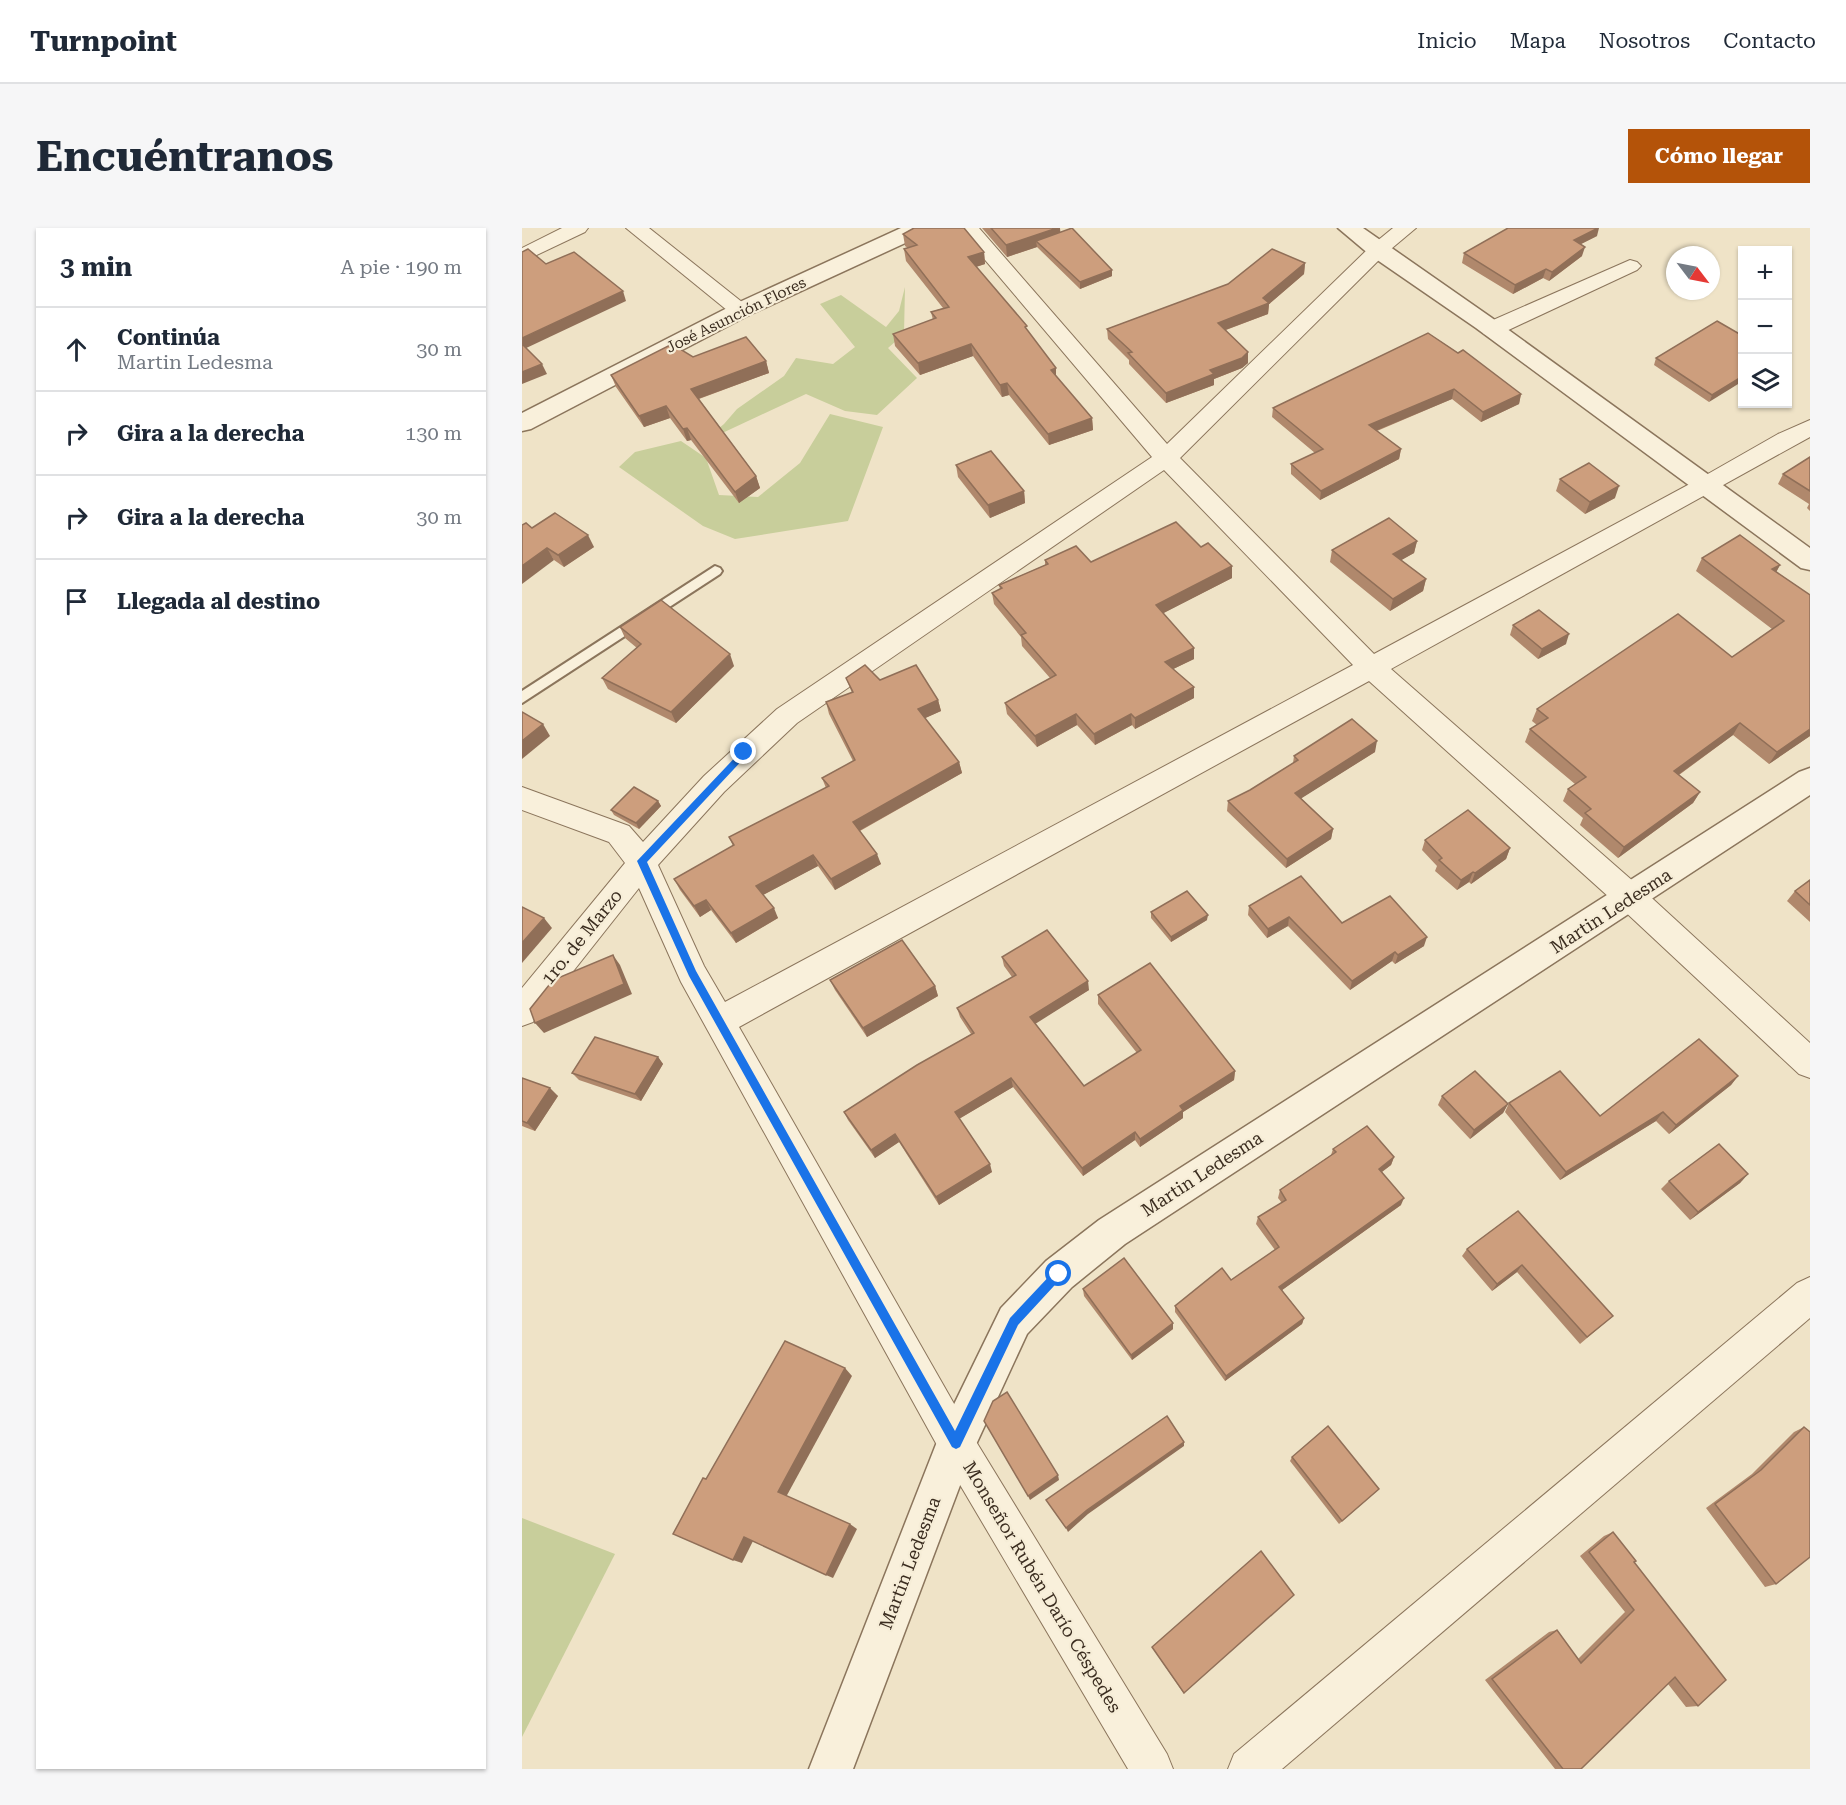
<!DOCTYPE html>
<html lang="es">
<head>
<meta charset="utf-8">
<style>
	:root { --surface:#fff; --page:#f6f6f7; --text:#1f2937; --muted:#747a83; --line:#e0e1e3; --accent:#b45309 }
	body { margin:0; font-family:"Roboto Serif",serif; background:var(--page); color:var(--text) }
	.controls { position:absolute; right:18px; top:18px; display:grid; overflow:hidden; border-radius:0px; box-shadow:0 2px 4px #0004 }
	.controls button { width:54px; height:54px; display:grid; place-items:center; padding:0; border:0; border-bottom:2px solid var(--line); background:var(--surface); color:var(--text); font:30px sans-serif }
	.compass { position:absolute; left:1144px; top:18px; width:54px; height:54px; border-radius:50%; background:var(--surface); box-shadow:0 2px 4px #0004; rotate:122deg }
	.stop { position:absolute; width:18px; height:18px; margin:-14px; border:4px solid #1a73e8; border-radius:50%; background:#fff }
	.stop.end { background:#1a73e8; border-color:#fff; box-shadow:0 2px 6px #0008 }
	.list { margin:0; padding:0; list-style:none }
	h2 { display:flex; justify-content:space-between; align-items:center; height:78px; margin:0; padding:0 24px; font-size:26px }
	h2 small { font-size:20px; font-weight:400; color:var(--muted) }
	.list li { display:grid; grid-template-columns:39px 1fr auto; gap:18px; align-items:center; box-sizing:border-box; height:84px; padding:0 24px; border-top:2px solid var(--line) }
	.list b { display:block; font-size:22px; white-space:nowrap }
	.list p { margin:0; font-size:20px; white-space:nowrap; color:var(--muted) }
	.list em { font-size:20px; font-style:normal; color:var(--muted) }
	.icon { flex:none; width:33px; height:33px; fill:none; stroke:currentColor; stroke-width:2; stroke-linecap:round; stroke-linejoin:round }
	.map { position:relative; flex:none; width:1288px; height:1541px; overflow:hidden; border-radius:0px }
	header { display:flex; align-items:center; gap:36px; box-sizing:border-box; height:84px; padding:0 30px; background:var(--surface); border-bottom:2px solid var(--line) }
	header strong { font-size:28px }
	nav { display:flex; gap:33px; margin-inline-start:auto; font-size:21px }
	.intro { display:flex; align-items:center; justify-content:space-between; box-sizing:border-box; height:144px; padding:0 36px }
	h1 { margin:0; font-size:42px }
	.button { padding:15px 27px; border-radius:0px; background:var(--accent); color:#fff; font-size:21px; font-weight:700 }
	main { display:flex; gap:36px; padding:0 36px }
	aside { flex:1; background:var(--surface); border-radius:0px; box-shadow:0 2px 4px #0004 }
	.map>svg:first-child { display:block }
	.green { fill:#c8ce9b }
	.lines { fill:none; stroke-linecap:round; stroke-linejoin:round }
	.service-casing { stroke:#8b755c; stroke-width:4 }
	.minor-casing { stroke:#8b755c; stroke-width:2 }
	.tertiary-casing { stroke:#8b755c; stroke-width:3 }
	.service { fill:#f9f0db; fill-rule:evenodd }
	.minor { fill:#f9f0db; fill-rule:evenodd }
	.tertiary { fill:#f9f0db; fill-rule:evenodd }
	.wall { fill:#b0886c }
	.shaded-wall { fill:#906f58 }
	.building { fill:#cd9e7d; stroke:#906f58; stroke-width:1.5 }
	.route { fill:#1a73e8 }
	.labels { text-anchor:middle; stroke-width:4.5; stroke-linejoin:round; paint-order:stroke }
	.far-street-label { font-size:15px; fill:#3b2d20; stroke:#f6edd7 }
	.street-label { font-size:18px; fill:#3b2d20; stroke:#f6edd7 }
</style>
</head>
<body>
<header>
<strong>Turnpoint</strong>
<nav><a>Inicio</a><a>Mapa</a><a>Nosotros</a><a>Contacto</a></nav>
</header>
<div class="intro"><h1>Encuéntranos</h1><a class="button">Cómo llegar</a></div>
<main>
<aside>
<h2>3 min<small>A pie · 190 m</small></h2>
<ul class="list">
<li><svg class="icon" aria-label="ahead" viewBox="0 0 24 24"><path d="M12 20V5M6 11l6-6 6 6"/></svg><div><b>Continúa</b><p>Martin Ledesma</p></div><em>30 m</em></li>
<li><svg class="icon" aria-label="right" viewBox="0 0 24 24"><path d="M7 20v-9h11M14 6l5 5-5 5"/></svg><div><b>Gira a la derecha</b></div><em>130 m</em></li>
<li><svg class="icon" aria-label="right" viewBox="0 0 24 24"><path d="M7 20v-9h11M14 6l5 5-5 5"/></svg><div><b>Gira a la derecha</b></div><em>30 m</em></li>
<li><svg class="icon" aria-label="arrive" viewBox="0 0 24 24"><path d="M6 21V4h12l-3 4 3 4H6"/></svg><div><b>Llegada al destino</b></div></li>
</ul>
</aside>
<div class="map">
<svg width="1288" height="1541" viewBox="0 0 1288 1541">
	<rect width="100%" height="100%" fill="#efe3c7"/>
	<g class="green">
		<polygon points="383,59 382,106 366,120 395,150 355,187 323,183 284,166 179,215 202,196 215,181 262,148 274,130 311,136 333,119 298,76 319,67 364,99 377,83"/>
		<polygon points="308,186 361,199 326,293 213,311 181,298 97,239 113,224 159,213 184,230 197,267 236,269 278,235"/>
		<polygon points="0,1290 93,1326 0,1509"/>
	</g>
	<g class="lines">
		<g class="service-casing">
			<polygon id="service" points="193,338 198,340 200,343 198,346 0,475 0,463"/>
		</g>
		<g class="minor-casing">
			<g id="minor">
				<polygon points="40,0 66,0 63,4 0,34 0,20"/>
				<polygon points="104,0 127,0 230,82 227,87 219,89 211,87"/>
				<path d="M436 0H457L645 216 849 18 871 0H894L863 26 658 230 852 426 1177 251 1256 206 1288 192V209L869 441 1120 661 1288 815V850L1277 846 1098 679 847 453 217 799 447 1202 645 1526 651 1541H606L421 1228 159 754 117 660 11 794 0 798V760L103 635 87 614 0 582V559L107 598 121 614 182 548 255 481 630 229ZM642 242 831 437 203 774 182 738 136 637 202 564 275 495Z"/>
				<polygon points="1108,32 1115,34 1119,38 1115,42 978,106 970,108 962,106 959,101 962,96"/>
				<polygon points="1288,1049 1288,1090 760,1541 706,1541 712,1526 1275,1055"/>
			</g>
		</g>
		<g class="tertiary-casing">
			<g id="tertiary">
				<polygon points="379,0 408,0 405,5 227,87 9,201 0,203 0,185 211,77"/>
				<polygon points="816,0 841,0 970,90 1288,320 1288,342 1279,340 954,100 848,27"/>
				<polygon points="1288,540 1288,567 603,1016 550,1059 505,1106 451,1223 331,1541 287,1541 420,1201 479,1080 524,1033 577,992 1277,544"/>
			</g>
		</g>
		<use href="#service" class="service"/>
		<use href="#minor" class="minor"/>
		<use href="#tertiary" class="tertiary"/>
	</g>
	<g class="wall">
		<polygon points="460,0 538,0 538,5 590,42 590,48 558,61 515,19 485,29"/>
		<polygon points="381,6 462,24 463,36 454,39 505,102 534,148 570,190 571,202 527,217 487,167 480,169 451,128 398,147 373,118 371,106 411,92 409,84 421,80 384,33 382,21 386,20 383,18"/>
		<polygon points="1075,8 1059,16 1060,28 1027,53 1021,50 991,66 940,35 942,25"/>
		<polygon points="783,35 782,46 747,76 746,86 704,102 726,135 720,140 692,151 692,157 644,175 607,136 607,132 586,111 585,101 706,56"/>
		<polygon points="906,105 999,166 997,176 959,194 930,171 855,203 879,221 877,231 798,272 769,246 769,236 793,225 750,189 751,180"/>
		<polygon points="1221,108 1187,174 1132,137 1134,130"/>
		<polygon points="171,129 244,133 247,145 177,171 234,248 238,260 217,275 169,212 165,213 148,190 122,199 94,159 89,147"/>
		<polygon points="1288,229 1288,283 1285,280 1287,276 1256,256 1261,246"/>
		<polygon points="434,237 502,263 503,275 468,290 436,249"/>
		<polygon points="1038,251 1093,270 1063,286 1034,263"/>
		<polygon points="10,300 72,319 42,339 32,332"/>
		<polygon points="895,313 892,325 879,332 904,351 901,363 868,383 808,334 810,322"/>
		<polygon points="1180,330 1258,337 1254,344 1288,367 1288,508 1247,536 1211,507 1157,547 1178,564 1171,575 1096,630 1058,597 1061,590 1041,573 1046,561 1053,556 1003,514 1008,501 1015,497 1010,493 1015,481 1210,429 1250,401 1174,343"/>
		<polygon points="523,332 569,334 710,350 641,385 672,420 672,431 651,441 672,459 672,470 613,501 610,497 573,517 555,497 515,519 485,486 483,475 528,450 500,418 499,409 472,376 470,365 478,361 477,357 523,337"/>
		<polygon points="991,397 1044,416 1016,431 988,407"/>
		<polygon points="98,399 212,438 154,495 86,461 80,450 115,420 103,410"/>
		<polygon points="324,450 358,452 416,472 419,483 403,490 437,534 440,545 338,603 359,636 313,662 296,638 241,667 256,690 214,715 189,682 178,689 158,662 152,651 211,618 207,609 304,560 300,550 331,533 307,486 304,474 330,465"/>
		<polygon points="853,524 779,570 811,601 809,611 764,640 705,583 706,573 728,562 771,535 772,528"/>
		<polygon points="136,573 139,578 117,601 92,587 89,582"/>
		<polygon points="903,612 988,620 984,631 949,656 947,654 935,662 913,643 915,638 900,622"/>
		<polygon points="1288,652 1288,694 1265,673 1273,663"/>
		<polygon points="727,678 820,695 902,718 873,736 870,733 828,762 766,698 745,710 726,687"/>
		<polygon points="629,684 685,692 649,714 629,690"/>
		<polygon points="480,729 567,762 513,795 562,858 615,825 576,776 576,767 713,843 712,852 661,884 661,890 618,919 613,912 561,948 491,859 437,891 470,944 417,977 377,914 353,930 326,892 322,884 449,806 438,789 435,780 490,749 482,738"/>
		<polygon points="308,752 413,758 416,768 345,809 313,762"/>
		<polygon points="136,829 141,836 119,873 57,852 50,845"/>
		<polygon points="1216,848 1209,857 1147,906 1134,893 1038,952 983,884 987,875 1078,888"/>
		<polygon points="0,850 36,868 13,903 0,898"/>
		<polygon points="920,868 986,876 981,885 948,911 916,877"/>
		<polygon points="811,921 872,929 869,937 860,944 879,977 760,1062 782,1090 780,1096 703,1153 653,1084 653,1078 709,1052 753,1022 734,996 736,989 760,975 756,970 758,962 809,927"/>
		<polygon points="1226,946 1218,955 1168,992 1139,961 1147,953"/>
		<polygon points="996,983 1091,1088 1058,1116 995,1044 970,1063 940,1028 945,1021"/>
		<polygon points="561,1061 651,1101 610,1132 562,1068"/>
		<polygon points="1282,1199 1254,1356 1243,1359 1184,1280 1230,1246 1272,1204"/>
		<polygon points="770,1229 857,1261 817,1296 768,1233"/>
		<polygon points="1091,1304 1112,1334 1176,1478 1164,1479 1146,1456 1059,1541 1033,1541 963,1452 1027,1404 1035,1402 1056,1431 1103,1384 1058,1328 1082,1308"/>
		<polygon points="739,1323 662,1466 630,1419"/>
	</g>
	<g class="shaded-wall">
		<polygon points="535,0 538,0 539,11 514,13 515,19 485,29 484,17"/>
		<polygon points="1076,0 1077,0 1075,8 1049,21 1052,12"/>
		<polygon points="1063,19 1060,28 1027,53 1030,44"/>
		<polygon points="462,24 463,36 447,41 446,29"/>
		<polygon points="783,35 782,46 747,76 746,86 695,105 696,95 741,70"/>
		<polygon points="1024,41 1021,50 991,66 993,57"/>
		<polygon points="590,42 590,48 558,61 558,54"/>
		<polygon points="101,63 104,73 0,122 0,110"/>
		<polygon points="449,116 451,128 398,147 396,135"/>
		<polygon points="726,124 726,135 720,140 692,151 692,157 644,175 644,165 688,142"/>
		<polygon points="244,133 247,145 173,172 169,161"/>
		<polygon points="20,136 25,146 0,156 0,144"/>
		<polygon points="534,140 534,152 529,142"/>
		<polygon points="1221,148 1221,153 1187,174 1190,167"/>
		<polygon points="485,155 487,167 480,169 478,157"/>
		<polygon points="932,161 930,171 846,206 847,197"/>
		<polygon points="999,166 997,176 959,194 961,184"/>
		<polygon points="144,178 148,190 122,199 117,188"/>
		<polygon points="570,190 571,202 527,217 526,206"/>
		<polygon points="165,200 169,212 165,213 161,201"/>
		<polygon points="879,221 877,231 798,272 799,263"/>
		<polygon points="234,248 238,260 217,275 213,264"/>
		<polygon points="1097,258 1093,270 1063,286 1068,274"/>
		<polygon points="502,263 503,275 468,290 466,277"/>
		<polygon points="66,307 72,319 42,339 36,327"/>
		<polygon points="895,313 892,325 869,338 871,326"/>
		<polygon points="25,320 32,332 0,356 0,338"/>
		<polygon points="1258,337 1251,350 1250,341"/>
		<polygon points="710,338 710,350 634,389 634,377"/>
		<polygon points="904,351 901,363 868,383 871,371"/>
		<polygon points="1047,406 1044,416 1016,431 1020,421"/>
		<polygon points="672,420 672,431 643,445 643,434"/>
		<polygon points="208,426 212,438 154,495 149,484"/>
		<polygon points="672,459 672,470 613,501 613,490"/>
		<polygon points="416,472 419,483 399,492 396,481"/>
		<polygon points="554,486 555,497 515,519 513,508"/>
		<polygon points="609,486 610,497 573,517 572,506"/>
		<polygon points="1218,495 1211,507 1145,555 1152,543"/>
		<polygon points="21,496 28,508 0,531 0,513"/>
		<polygon points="1288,501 1288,508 1247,536 1255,524"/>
		<polygon points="855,513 853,524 772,575 773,565"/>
		<polygon points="437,534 440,545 335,604 331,594"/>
		<polygon points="1178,564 1171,575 1096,630 1102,619"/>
		<polygon points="136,573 139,578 117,601 114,595"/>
		<polygon points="811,601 809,611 764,640 765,631"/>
		<polygon points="988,620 984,631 949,656 953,645"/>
		<polygon points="355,626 359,636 313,662 309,651"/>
		<polygon points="291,627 296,638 239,668 234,658"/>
		<polygon points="951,644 947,654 935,662 939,652"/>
		<polygon points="184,672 189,682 178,689 172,678"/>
		<polygon points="252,680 256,690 214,715 209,705"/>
		<polygon points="686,687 685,692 649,714 649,709"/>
		<polygon points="767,689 766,698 745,710 746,701"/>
		<polygon points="22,690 30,700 0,735 0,715"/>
		<polygon points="905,709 902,718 873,736 876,727"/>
		<polygon points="873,724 870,733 828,762 830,753"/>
		<polygon points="91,727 98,737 110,766 22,805 13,795"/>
		<polygon points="566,753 567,762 510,798 508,789"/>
		<polygon points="413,758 416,768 345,809 341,800"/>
		<polygon points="136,829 141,836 119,873 113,866"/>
		<polygon points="713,843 712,852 661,884 661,890 618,919 618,911 658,878"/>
		<polygon points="1216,848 1209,857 1147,906 1154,897"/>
		<polygon points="489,850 491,859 435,892 433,884"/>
		<polygon points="28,860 36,868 13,903 5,895"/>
		<polygon points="986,876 981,885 948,911 952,902"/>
		<polygon points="1141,884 1134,893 1038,952 1044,944"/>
		<polygon points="613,904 613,912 561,948 560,940"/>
		<polygon points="373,906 377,914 353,930 349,922"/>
		<polygon points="872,929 869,937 854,948 857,941"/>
		<polygon points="468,936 470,944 417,977 414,969"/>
		<polygon points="1226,946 1218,955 1168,992 1176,984"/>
		<polygon points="882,970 879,977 756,1065 757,1059"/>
		<polygon points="1000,1037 995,1044 970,1063 975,1056"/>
		<polygon points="782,1090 780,1096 703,1153 704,1148"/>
		<polygon points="651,1095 651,1101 610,1132 609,1127"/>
		<polygon points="323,1140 330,1148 264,1269 256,1264"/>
		<polygon points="662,1214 662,1218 566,1286 546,1304 544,1300 565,1282"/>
		<polygon points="536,1247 537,1252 508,1272 506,1268"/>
		<polygon points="328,1296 335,1301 311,1350 304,1347"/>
		<polygon points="222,1309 231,1313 220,1335 211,1332"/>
	</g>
	<g class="building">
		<polygon points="392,0 442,0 462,24 446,29 505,98 503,99 534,140 529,142 570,190 526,206 485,155 478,157 449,116 396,135 371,106 414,90 409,84 427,79 382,21 395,17 381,6"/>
		<polygon points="469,0 535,0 484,17"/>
		<polygon points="550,0 590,42 558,54 514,13"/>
		<polygon points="986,0 1076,0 1052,12 1063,19 1030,44 1024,41 993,57 942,25"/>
		<polygon points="6,21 24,36 52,24 101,63 0,110 0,24"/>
		<polygon points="750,21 783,35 741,70 747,75 696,95 726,124 720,130 688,142 692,146 644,165 606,125 610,124 585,101 706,56"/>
		<polygon points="1195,93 1221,108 1221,148 1190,167 1134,130"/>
		<polygon points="906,105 936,125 941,122 999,166 961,184 932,161 847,197 879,221 799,263 769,236 801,221 751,180"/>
		<polygon points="224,109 244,133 169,161 234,248 213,264 165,200 161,201 144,178 117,188 89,147 150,116 171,129"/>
		<polygon points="0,116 20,136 0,144"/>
		<polygon points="469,223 502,263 466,277 434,237"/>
		<polygon points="1288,229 1288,263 1261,246"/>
		<polygon points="1067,235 1097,258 1068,274 1038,251"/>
		<polygon points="33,285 66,307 36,327 25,320 0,338 0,297 4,295 10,300"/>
		<polygon points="867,290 895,313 871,326 904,351 871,371 810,322"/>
		<polygon points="654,294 679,319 686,315 710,338 634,377 672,420 643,434 672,459 613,490 609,486 572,506 554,486 513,508 483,475 534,447 499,407 504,405 470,365 480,360 477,357 526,336 523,332 554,318 569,334"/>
		<polygon points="1218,307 1258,337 1250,341 1288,367 1288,501 1255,524 1218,495 1152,543 1178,564 1102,619 1063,585 1069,581 1046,561 1064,549 1008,501 1026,490 1015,481 1156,386 1210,429 1262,393 1180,330"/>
		<polygon points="139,372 208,426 149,484 80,450 119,416 98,399"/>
		<polygon points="1017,382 1047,406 1020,421 991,397"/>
		<polygon points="343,437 358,452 394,437 416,472 396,481 437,534 331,594 355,626 309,651 291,627 234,658 252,680 209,705 184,672 172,678 152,651 212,617 207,609 307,558 300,550 333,532 304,474 331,464 324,450"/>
		<polygon points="0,484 21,496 0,513"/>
		<polygon points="830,491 855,513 773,565 811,601 765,631 706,573 728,562 776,532 772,528"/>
		<polygon points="112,559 136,573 114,595 89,582"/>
		<polygon points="946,582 988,620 953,645 951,644 939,652 917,632 920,630 903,612"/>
		<polygon points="779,648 820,695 868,668 905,709 876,727 873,724 830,753 767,689 746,701 727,678"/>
		<polygon points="1288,652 1288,677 1273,663"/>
		<polygon points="665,663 686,687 649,709 629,684"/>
		<polygon points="0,679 22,690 0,715"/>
		<polygon points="525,702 566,753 508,789 562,858 619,822 576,767 628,735 713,843 658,878 661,882 618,911 613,904 560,940 489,850 433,884 468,936 414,969 373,906 349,922 322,884 395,837 452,805 435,780 494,747 480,729"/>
		<polygon points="380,712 413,758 341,800 308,752"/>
		<polygon points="91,727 102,756 13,795 8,781 31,752"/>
		<polygon points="73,809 136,829 113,866 50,845"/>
		<polygon points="1177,811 1216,848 1154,897 1141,884 1044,944 987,875 1038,843 1078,888"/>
		<polygon points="953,843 986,876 952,902 920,868"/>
		<polygon points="0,850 28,860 5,895 0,893"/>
		<polygon points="845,898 872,929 857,941 882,970 757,1059 782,1090 704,1148 653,1078 700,1040 709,1052 757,1019 736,989 764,972 758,962 814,924 811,921"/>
		<polygon points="1197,916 1226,946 1176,984 1147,953"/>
		<polygon points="996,983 1091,1088 1065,1109 1000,1037 975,1056 945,1021"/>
		<polygon points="602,1030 651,1095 609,1127 561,1061"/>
		<polygon points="263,1113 323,1140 256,1264 328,1296 304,1347 222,1309 211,1332 151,1306 181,1250 184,1251"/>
		<polygon points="485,1164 536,1247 506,1268 462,1193 471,1173"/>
		<polygon points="645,1188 662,1214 565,1282 544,1300 524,1272"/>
		<polygon points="806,1198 857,1261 820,1293 770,1229"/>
		<polygon points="1282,1199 1288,1204 1288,1329 1254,1356 1193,1276 1239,1242"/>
		<polygon points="1091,1304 1114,1333 1112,1334 1204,1452 1176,1478 1153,1449 1059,1541 1041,1541 970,1451 1035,1402 1059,1435 1112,1382 1067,1324"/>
		<polygon points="739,1323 772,1367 662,1465 630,1419"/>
	</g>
	<polygon class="route" points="222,520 226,521 226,526 125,634 174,743 433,1203 488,1090 533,1042 537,1040 543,1046 496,1097 438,1219 434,1221 430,1219 167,748 115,633"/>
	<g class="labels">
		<g class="far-street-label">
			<text transform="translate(214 87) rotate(-26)" y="5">José Asunción Flores</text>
		</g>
		<g class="street-label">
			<text transform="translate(1089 683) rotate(-33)" y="6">Martin Ledesma</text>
			<text transform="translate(60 709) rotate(-51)" y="6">1ro. de Marzo</text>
			<text transform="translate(680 946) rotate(-33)" y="6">Martin Ledesma</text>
			<text transform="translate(388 1335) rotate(-69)" y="6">Martin Ledesma</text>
			<text transform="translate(520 1359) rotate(59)" y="6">Monseñor Rubén Darío Céspedes</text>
		</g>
	</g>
</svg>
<div class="controls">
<button>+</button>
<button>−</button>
<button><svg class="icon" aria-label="layers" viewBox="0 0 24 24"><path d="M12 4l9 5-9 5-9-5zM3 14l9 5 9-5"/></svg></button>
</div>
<svg class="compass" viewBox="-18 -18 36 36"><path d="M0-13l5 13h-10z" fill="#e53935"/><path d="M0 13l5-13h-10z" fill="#747a83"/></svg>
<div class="stop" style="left:537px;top:1046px"></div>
<div class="stop end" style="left:222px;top:524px"></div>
</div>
</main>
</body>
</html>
